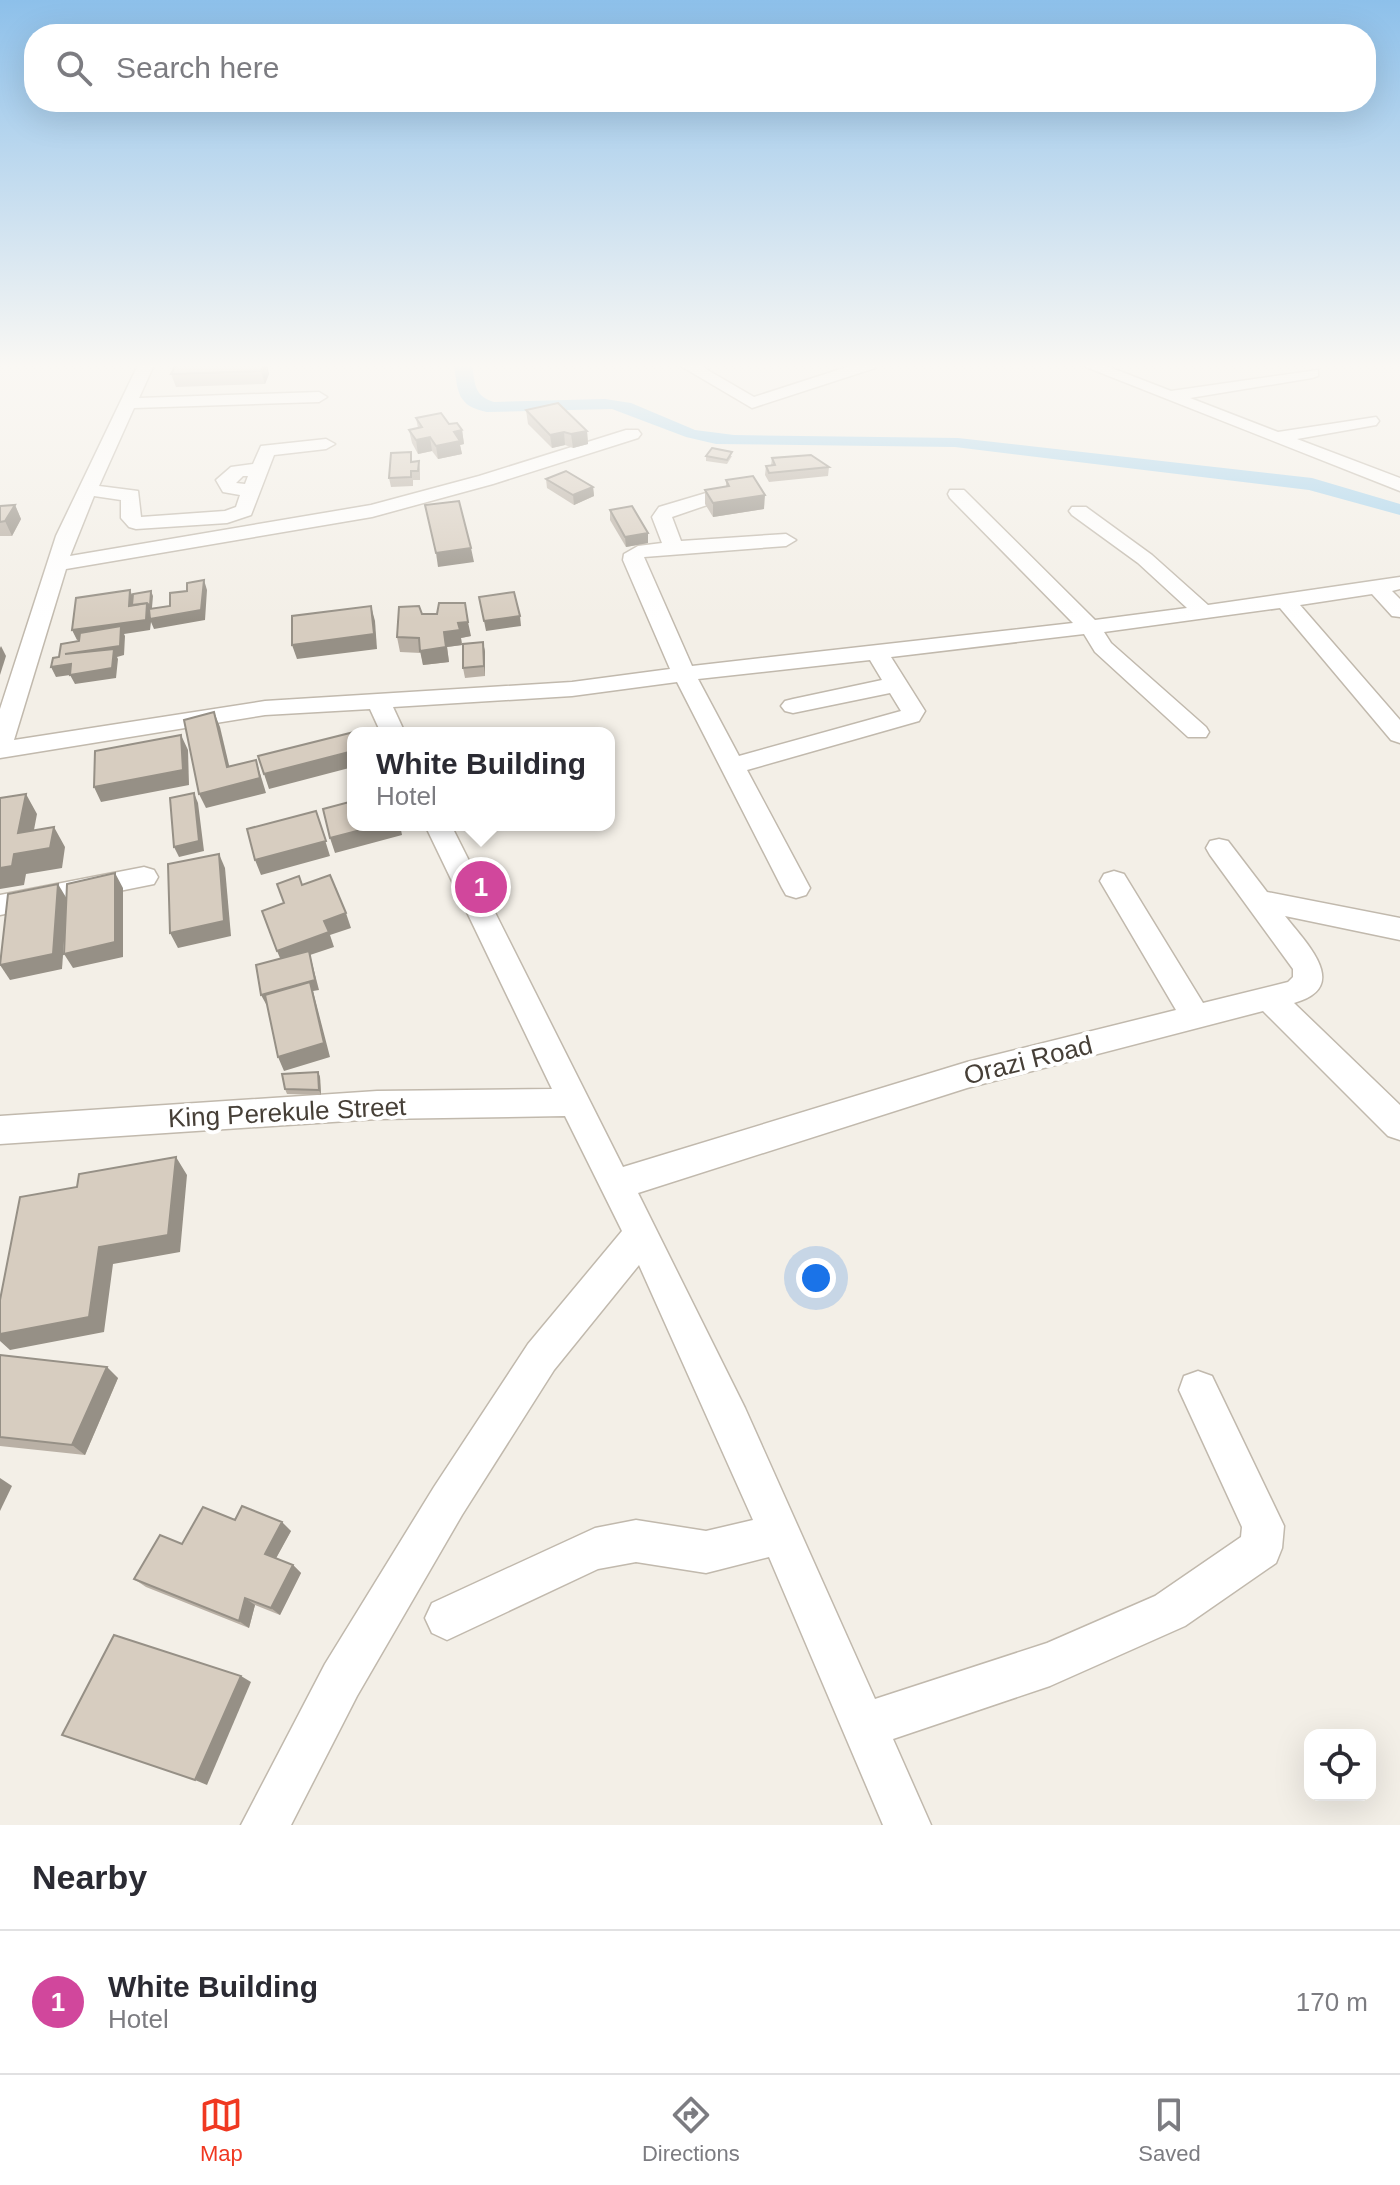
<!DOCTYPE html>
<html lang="en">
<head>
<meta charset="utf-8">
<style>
	:root { --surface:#fff; --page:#f7f7f7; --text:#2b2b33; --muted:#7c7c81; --line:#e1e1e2; --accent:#f03821 }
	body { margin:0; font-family:Arial,sans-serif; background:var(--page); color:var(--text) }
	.controls { position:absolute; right:24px; bottom:24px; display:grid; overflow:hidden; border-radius:16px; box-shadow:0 8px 32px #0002 }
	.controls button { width:72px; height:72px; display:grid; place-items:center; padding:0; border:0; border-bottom:2px solid var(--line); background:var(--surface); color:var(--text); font:40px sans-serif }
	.you { position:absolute; left:816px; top:1278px; width:28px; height:28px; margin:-20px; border:6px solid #fff; border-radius:50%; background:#1a73e8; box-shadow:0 0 0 12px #1a73e833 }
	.badge { display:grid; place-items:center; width:52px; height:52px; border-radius:50%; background:var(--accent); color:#fff; font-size:26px; font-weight:700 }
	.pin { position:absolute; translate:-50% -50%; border:4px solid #fff; box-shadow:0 2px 8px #0006 }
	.popup { position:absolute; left:347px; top:727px; width:268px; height:104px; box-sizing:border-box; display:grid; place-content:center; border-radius:16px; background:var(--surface); filter:drop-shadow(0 2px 6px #0005); font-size:26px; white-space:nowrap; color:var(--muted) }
	.popup b { font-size:30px; color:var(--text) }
	.popup::after { content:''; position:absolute; left:50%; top:100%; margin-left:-16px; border:16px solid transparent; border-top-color:var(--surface) }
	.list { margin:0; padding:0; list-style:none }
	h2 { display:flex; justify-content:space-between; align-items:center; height:104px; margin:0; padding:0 32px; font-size:34px }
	h2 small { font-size:26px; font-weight:400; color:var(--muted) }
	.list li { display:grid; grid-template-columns:52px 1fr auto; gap:24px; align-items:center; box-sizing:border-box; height:144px; padding:0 32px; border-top:2px solid var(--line) }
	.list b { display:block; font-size:30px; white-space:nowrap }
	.list p { margin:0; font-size:26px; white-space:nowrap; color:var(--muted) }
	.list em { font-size:26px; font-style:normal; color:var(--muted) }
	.icon { flex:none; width:44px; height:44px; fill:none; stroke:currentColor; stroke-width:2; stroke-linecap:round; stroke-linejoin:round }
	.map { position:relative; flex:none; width:1400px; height:1825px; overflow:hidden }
	.search { position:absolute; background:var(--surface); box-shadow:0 8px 32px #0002; left:24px; right:24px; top:24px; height:88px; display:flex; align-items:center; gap:20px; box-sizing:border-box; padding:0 28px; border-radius:32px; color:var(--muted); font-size:30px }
	.sheet { height:248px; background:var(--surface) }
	nav { display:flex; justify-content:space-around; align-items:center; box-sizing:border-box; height:112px; border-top:2px solid var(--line); background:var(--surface); font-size:22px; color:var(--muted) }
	nav a { display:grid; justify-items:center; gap:4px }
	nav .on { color:var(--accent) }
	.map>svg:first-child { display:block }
	.water { fill:#a6d3ed }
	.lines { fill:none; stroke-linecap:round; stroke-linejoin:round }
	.minor-casing { stroke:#c1b9ad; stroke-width:3 }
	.minor { fill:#fff; fill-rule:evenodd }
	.wall { fill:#b9b0a5 }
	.shaded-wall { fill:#969086 }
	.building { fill:#d7cdc0; stroke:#969086; stroke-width:2 }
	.labels { text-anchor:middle; stroke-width:8; stroke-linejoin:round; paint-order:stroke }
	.street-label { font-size:26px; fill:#463f37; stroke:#fff }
</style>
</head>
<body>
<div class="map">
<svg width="1400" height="1825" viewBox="0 0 1400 1825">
	<rect width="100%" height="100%" fill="#f3efe7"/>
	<path class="water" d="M454 365H472C475 384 474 396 494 402L605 399 631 403 695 430 734 435 958 438 1312 478 1400 504V515L1309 490 955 447 716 444 686 437 612 409 487 412C457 406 458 392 454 365Z"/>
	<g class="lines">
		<g class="minor-casing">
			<g id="minor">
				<path d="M138 365H154L139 398 319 392 327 397 319 402 134 408 99 486 138 491 141 517 225 511 236 507 240 495 223 492 216 480 231 467 253 464 261 446 326 439 335 444 326 449 274 455 251 515 227 523 136 529 129 527 121 518V500L94 496 70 556 371 505 479 476 626 430H638L641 434 638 438 493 484 372 517 66 569 14 740 265 701 572 682 670 669 623 560 624 554 638 546 662 543 652 517 659 507 706 493 716 499 713 503 672 517 681 541 786 534 796 540 786 546 644 557 692 666 1073 623 950 498 948 494 950 490H964L1095 620 1187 608 1138 563 1072 515 1069 511 1072 507H1086L1152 555 1208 605 1400 577V589L1392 591 1400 599V617L1392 616 1372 594 1300 605 1400 720V743L1391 740 1280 608 1104 632 1111 643 1206 727 1209 732 1206 737H1188L1095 652 1084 634 891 657 925 711 919 721 747 770 810 888 806 895 796 898 786 895 782 888 677 682 572 696 393 707 405 733H381L370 709 265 715 0 758V709L56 536ZM243 476H248L245 484 236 483ZM870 660 882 680 793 699 785 701 781 706 785 711 793 713 890 693 901 711 739 756 698 679Z"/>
				<polygon points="679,365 699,365 754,397 853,365 877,365 875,368 752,408"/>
				<polygon points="1081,365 1104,365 1171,391 1318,370 1318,376 1312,378 1190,398 1278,432 1376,417 1379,421 1376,425 1297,439 1400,478 1400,491"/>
				<path d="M425 825H451L623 1167 967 1062 1176 1010 1100 881 1104 874 1114 871 1124 874 1203 1003 1288 982 1293 977V969L1210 855 1206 848 1210 841 1219 839 1228 841 1267 892 1400 918V940L1285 916C1306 943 1352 987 1294 1003L1400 1105V1140L1388 1136 1263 1011 967 1088 638 1193 745 1408 875 1699 1047 1643 1155 1596 1241 1537 1242 1527 1179 1390 1184 1376 1198 1371 1212 1376 1284 1526 1282 1548 1276 1563 1185 1626 1050 1686 893 1739 931 1825H883L769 1557 706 1573 636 1562 598 1569 447 1640 432 1633 425 1618 432 1603 595 1528 636 1520 706 1531 753 1520 639 1265 554 1370 462 1515 357 1696 291 1825H241L325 1664 434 1487 528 1344 622 1231 565 1116 377 1119 0 1144V1116L377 1091 552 1089Z"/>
				<polygon points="144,867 154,870 158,877 154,884 0,915 0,895"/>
			</g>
		</g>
		<use href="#minor" class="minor"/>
	</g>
	<g class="wall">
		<polygon points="267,365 269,374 265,384 176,387 171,374"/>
		<polygon points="526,410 587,431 588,444 573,448 565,445 552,448 528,424"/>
		<polygon points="416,418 449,424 462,430 464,444 460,445 462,454 438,459 432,451 418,454 412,443 409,430 418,428"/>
		<polygon points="706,456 732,456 727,464 706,461"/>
		<polygon points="772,458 829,467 828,476 769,482 765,475 766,466 771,465"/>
		<polygon points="413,461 419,461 420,470 420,480 413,480 413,486 391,487 389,478"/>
		<polygon points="546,479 593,487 594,496 574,505 547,488"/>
		<polygon points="726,480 764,509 713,517 705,504 705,490 726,487"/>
		<polygon points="15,505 21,519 12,536 0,536 0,506"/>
		<polygon points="610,510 648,543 626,547 610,520"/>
		<polygon points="422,614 471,636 461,638 462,645 447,647 449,662 423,665 421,653 400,652 397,637"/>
		<polygon points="483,642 485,652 485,676 465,678 463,668"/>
		<polygon points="318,1072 320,1077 321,1095 287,1094 285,1089"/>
		<polygon points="0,1355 118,1378 85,1455 0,1446"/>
		<polygon points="235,1520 291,1531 276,1558 293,1565 301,1573 280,1615 255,1605 249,1628 146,1587 134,1579 182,1544"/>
	</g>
	<g class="shaded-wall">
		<polygon points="264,365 267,365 269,374 265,384 261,371"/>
		<polygon points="462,430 464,444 460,445 462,454 438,459 436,446 454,432"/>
		<polygon points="587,431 588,444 573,448 571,434"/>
		<polygon points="564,432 565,445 552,448 550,435"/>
		<polygon points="430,437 432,451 418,454 416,440"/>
		<polygon points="593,487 594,496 574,505 573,495"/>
		<polygon points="765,495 764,509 713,517 713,503"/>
		<polygon points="15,505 21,519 12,536 5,521"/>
		<polygon points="648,533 648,543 626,547 625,537"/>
		<polygon points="471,548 474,562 438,567 436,553"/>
		<polygon points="204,580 207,590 205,620 154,629 151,622 150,630 124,634 125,636 124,655 117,657 118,659 116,678 75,684 70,675 56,677 51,667 65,654 120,634 77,640 72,630 129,606 130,590 134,599 151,591 153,596 151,619"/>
		<polygon points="371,606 375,621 377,649 297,659 292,645"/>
		<polygon points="520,616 521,626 486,631 484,621"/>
		<polygon points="468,622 471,636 461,638 462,645 447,647 449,662 423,665 420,651 444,632 458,623"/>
		<polygon points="483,642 485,652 485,676 484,666"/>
		<polygon points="1,646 6,656 0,675 0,648"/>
		<polygon points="214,712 220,727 233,782 227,767"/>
		<polygon points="181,735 188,750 189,785 101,802 94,787"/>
		<polygon points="353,751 353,767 269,789 264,774"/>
		<polygon points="256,760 266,793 206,808 199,794"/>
		<polygon points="194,793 198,803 204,851 179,857 174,847"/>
		<polygon points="26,794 37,814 30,851 54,827 65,847 62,868 26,874 24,885 0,889 0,868 18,833"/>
		<polygon points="316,811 330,856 261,875 255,860"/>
		<polygon points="380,825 400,825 402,835 335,853 330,838"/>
		<polygon points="219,854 225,868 231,936 178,948 170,933"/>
		<polygon points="115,873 123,888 123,957 73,968 64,954"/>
		<polygon points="58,884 67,899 62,969 10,980 0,965"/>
		<polygon points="346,913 351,928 330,935 334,947 310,955 319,990 313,991 330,1057 284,1071 278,1057 312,992 266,1004 261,995 283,965 277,951 324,921"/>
		<polygon points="318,1072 320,1077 321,1095 319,1090"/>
		<polygon points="176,1157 187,1175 180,1252 113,1264 104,1332 10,1350 0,1341 0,1334 99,1247"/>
		<polygon points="107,1367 118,1378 85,1455 72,1445"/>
		<polygon points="0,1478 12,1486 0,1511"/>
		<polygon points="282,1522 291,1531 274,1562 265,1554"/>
		<polygon points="293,1565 301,1573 280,1615 271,1608"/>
		<polygon points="245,1598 255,1605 249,1628 239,1621"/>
		<polygon points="241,1676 251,1682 207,1785 195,1780"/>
	</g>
	<g class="building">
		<polygon points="176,365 264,365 261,371 171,374"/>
		<polygon points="558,403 587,431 571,434 564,432 550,435 526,410"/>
		<polygon points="441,413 449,424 457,423 462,430 454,432 460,441 436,446 430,437 416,440 409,430 422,427 416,418"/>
		<polygon points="712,448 732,452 727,460 706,456"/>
		<polygon points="411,452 411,462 419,461 418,471 411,471 411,477 389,478 391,453"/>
		<polygon points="811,455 829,467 769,473 766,466 775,465 772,458"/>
		<polygon points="566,471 593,487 573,495 546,479"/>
		<polygon points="753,476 765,495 713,503 705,490 729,486 726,480"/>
		<polygon points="459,501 471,548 436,553 425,505"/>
		<polygon points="15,505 5,521 0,522 0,506"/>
		<polygon points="632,506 648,533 625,537 610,510"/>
		<polygon points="204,580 201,610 150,619 149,609 170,606 170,593 187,591 187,583"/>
		<polygon points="130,590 129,606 147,603 146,620 72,630 76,598"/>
		<polygon points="151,591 150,606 147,603 132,605 133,594"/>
		<polygon points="514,592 520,616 484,621 479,597"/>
		<polygon points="439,603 465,603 468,622 458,623 460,630 444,632 446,647 420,651 419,638 397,637 399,607 419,606 422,614 437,614"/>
		<polygon points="371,606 374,634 292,645 292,616"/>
		<polygon points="121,626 120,646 65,654 114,649 112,668 70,675 71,664 51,667 53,658 59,657 61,644 79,641 80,633"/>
		<polygon points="483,642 484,666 463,668 463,644"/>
		<polygon points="214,712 227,767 256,760 260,778 199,794 184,720"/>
		<polygon points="362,730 363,733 353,733 353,751 264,774 258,756"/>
		<polygon points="181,735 183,770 94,787 95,751"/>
		<polygon points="194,793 199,841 174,847 170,798"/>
		<polygon points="26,794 18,833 54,827 50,848 14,854 12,866 0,868 0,798"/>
		<polygon points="353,801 353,825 380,825 330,838 323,809"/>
		<polygon points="316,811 326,841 255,860 247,829"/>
		<polygon points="219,854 224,921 170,933 168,864"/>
		<polygon points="115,873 115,942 64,954 67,884"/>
		<polygon points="330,875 346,913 324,921 329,932 277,951 262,911 284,903 277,884 299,876 302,885"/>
		<polygon points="58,884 53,954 0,965 8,894"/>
		<polygon points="309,951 315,980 261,995 256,965"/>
		<polygon points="310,982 324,1043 278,1057 265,995"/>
		<polygon points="318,1072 319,1090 285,1089 282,1074"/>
		<polygon points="176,1157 168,1235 99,1247 89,1317 0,1334 0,1300 20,1197 77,1187 79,1174"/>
		<polygon points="0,1355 107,1367 72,1445 0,1437"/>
		<polygon points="242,1506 282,1522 265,1554 293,1565 271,1608 245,1598 239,1621 134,1579 160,1535 182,1544 203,1507 235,1520"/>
		<polygon points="114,1635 241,1676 195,1780 62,1735"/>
	</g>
	<linearGradient id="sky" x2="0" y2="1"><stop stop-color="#8dc0ea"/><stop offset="0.59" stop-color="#faf8f4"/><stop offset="1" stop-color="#faf8f4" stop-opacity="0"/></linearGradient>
	<rect width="1400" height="620" fill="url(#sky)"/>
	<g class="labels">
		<g class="street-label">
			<text transform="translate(1028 1060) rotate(-14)" y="9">Orazi Road</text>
			<text transform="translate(287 1112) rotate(-3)" y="9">King Perekule Street</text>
		</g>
	</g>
</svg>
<div class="controls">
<button><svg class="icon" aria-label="locate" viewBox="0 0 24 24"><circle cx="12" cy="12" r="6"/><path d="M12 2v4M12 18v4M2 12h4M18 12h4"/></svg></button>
</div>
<div class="you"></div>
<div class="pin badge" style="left:481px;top:887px;background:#d1479c">1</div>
<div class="popup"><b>White Building</b>Hotel</div>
<div class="search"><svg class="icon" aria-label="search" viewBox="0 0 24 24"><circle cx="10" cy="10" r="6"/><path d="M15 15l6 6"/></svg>Search here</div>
</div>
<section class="sheet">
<h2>Nearby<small></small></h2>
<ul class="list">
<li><span class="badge" style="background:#d1479c">1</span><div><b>White Building</b><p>Hotel</p></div><em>170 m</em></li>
</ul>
</section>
<nav>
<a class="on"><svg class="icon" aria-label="map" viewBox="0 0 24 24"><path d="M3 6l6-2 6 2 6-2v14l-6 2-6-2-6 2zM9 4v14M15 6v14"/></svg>Map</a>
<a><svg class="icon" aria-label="directions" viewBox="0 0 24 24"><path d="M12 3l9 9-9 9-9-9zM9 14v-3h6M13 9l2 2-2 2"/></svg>Directions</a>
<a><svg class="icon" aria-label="saved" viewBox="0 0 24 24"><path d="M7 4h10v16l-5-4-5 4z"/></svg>Saved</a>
</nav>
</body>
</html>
